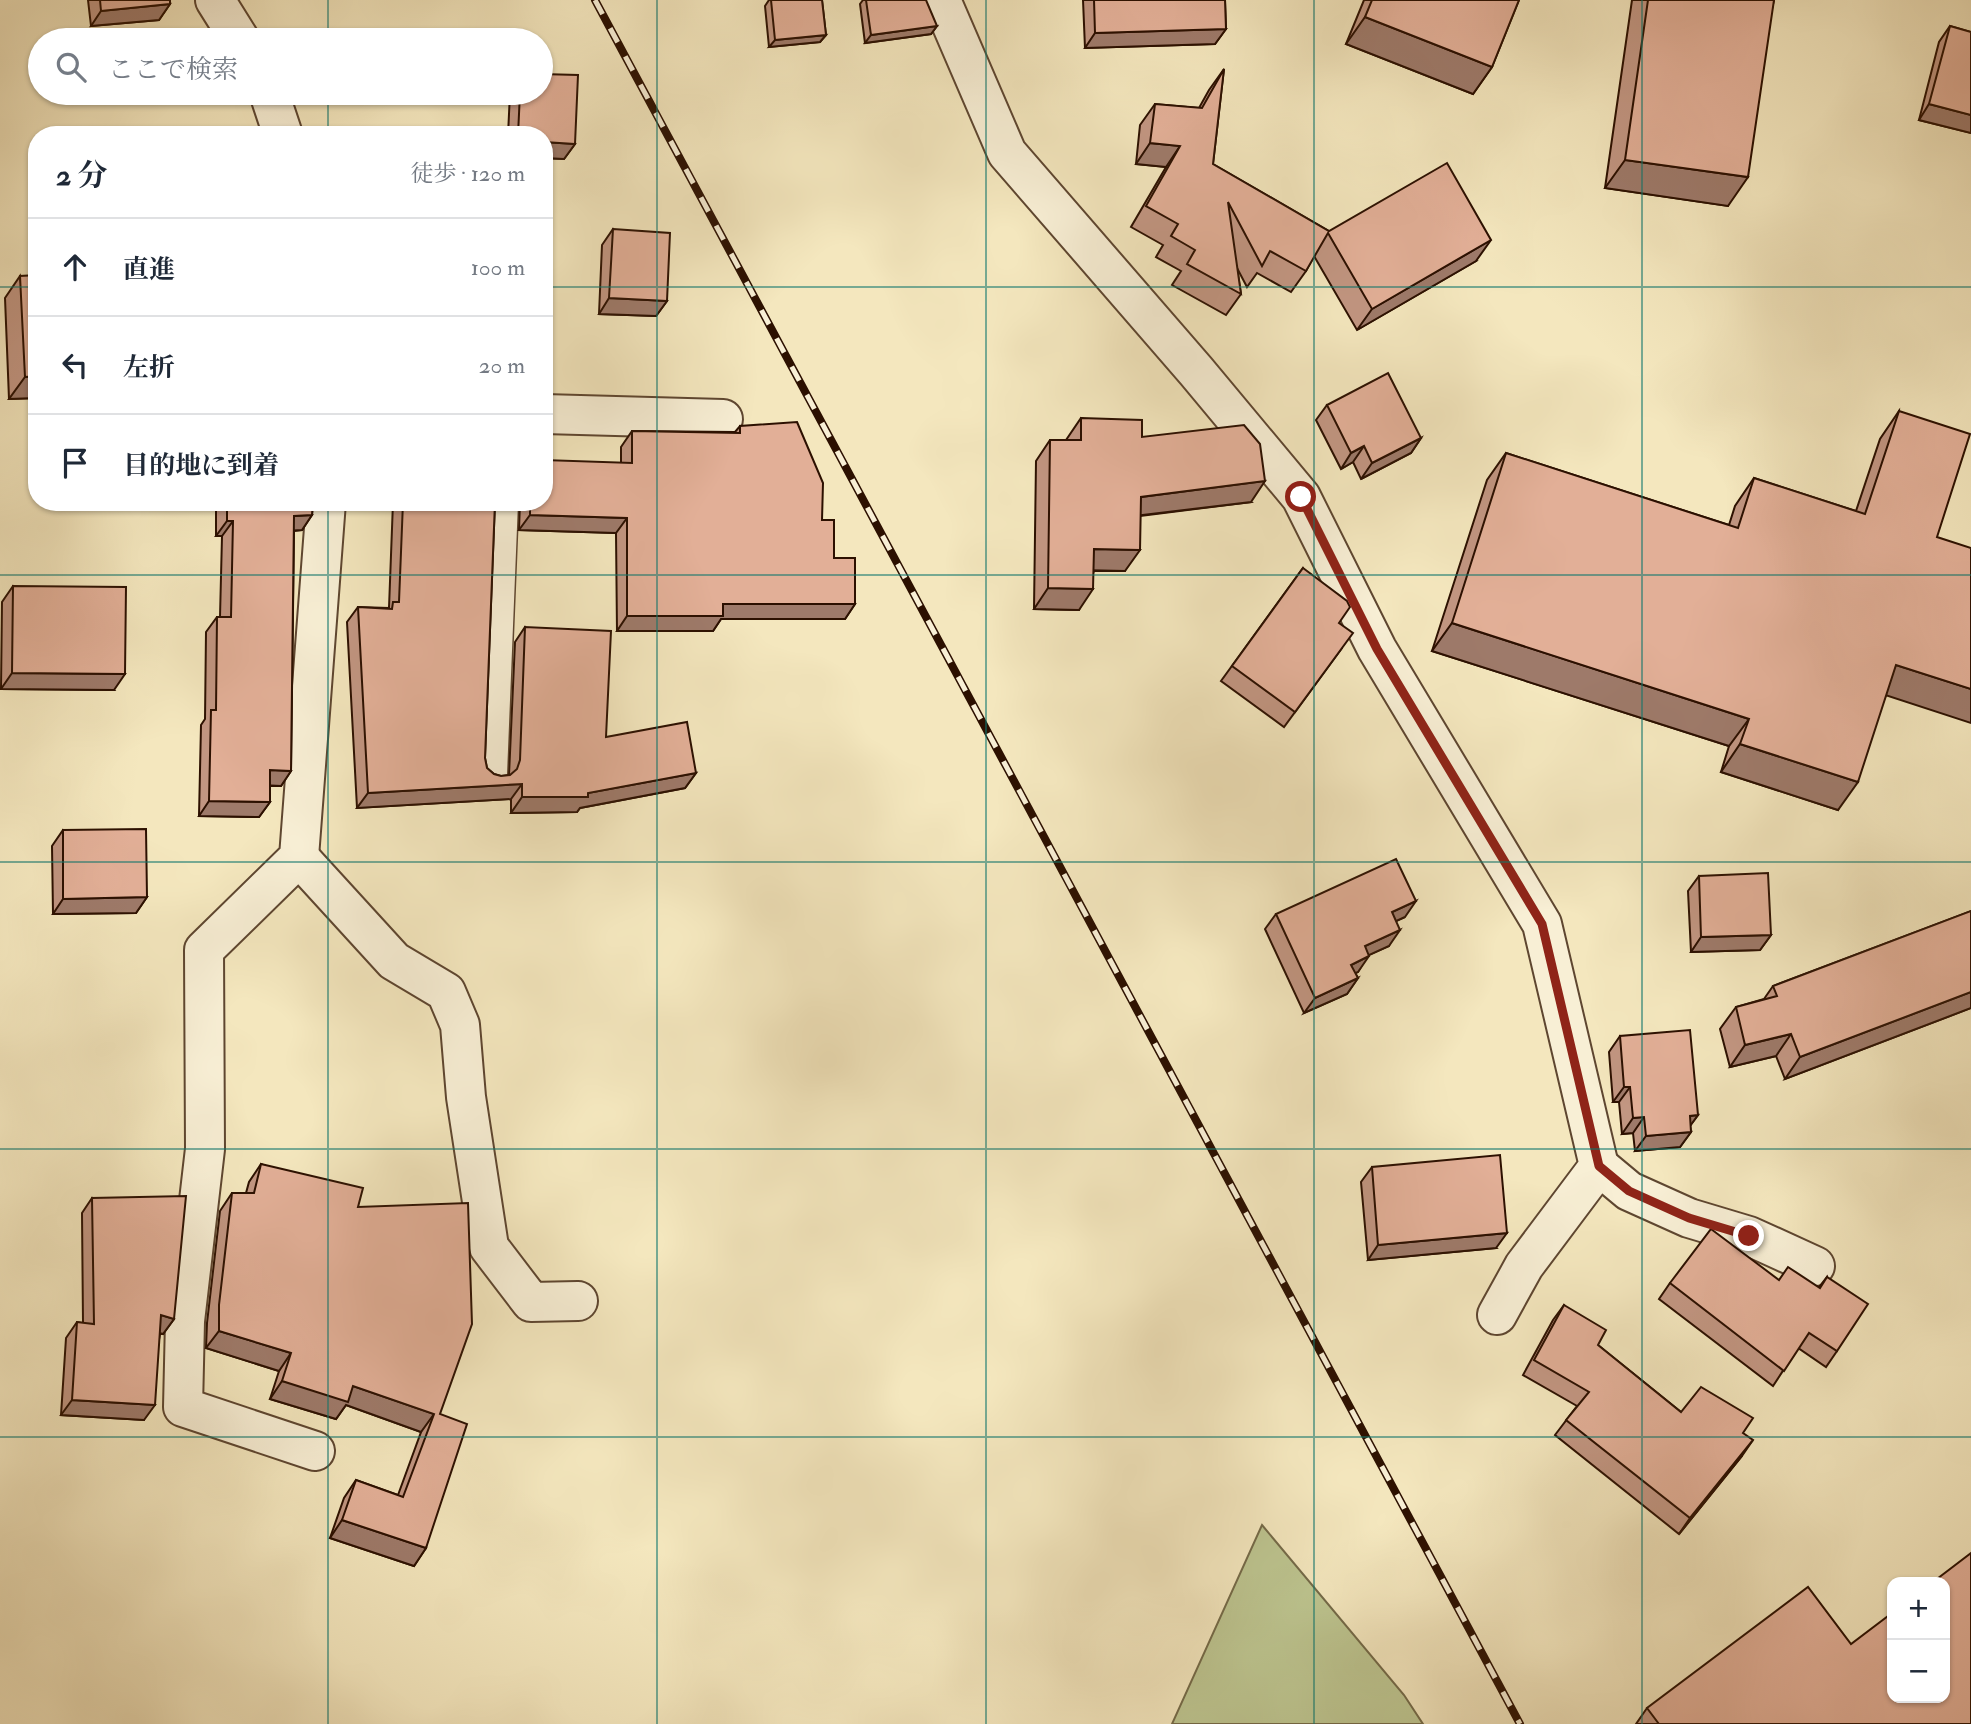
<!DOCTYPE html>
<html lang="ja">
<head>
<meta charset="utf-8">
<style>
	:root { --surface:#fff; --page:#f6f6f7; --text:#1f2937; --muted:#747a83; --line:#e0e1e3 }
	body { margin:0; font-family:"IM FELL Double Pica","Noto Serif JP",serif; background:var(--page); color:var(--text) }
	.controls { position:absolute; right:21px; bottom:21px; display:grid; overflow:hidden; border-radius:14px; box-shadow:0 2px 5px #0004 }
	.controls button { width:63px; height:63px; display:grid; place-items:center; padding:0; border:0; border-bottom:2px solid var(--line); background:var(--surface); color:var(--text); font:35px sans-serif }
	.stop { position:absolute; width:21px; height:21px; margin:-16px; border:5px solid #8f2418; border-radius:50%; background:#fff }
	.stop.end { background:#8f2418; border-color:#fff; box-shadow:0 2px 7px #0008 }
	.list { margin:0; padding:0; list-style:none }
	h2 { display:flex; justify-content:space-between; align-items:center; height:91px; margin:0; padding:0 28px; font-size:30px }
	h2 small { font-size:23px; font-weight:400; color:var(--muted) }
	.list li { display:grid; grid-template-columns:46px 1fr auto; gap:21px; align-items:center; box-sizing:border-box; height:98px; padding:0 28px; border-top:2px solid var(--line) }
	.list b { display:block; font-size:26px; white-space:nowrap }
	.list em { font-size:23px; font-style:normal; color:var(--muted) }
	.icon { flex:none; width:38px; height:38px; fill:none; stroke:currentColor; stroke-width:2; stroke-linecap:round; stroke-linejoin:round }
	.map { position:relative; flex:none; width:1971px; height:1724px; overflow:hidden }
	.search { position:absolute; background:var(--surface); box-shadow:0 2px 5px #0004; left:28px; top:28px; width:525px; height:77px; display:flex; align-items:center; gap:18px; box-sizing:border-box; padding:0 24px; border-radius:38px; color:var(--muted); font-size:26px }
	.panel { position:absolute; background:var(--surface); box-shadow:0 2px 5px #0004; left:28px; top:126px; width:525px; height:385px; border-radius:28px }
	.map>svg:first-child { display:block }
	.green { fill:#bdc590; stroke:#746a48; stroke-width:2 }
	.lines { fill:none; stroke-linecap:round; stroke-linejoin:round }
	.lane-casing { stroke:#5e4630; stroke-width:33 }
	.street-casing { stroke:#5e4630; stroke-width:42 }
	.lane { stroke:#f8efd5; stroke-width:30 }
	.street { stroke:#f8efd5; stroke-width:38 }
	.rail-casing { stroke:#2c1000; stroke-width:8 }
	.rail { stroke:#f8efd5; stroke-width:5; stroke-dasharray:16; stroke-linecap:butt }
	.wall { fill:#c29682; stroke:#2c1000; stroke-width:2 }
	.shaded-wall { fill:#9e7a6a; stroke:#2c1000; stroke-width:2 }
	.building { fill:#e2af97; stroke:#2c1000; stroke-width:2 }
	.route { stroke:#8f2418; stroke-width:9 }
	.grid { fill:none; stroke:#0f766e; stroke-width:2; stroke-opacity:0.55 }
</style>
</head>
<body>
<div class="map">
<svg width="1971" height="1724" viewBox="0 0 1971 1724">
	<rect width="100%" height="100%" fill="#f4e7be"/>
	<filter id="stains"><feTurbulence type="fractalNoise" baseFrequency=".00286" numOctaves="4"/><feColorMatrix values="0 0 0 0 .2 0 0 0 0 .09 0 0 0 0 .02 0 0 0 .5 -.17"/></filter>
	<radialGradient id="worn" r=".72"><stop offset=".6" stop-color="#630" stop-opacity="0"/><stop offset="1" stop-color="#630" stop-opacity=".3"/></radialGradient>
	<polygon class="green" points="1262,1525 1404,1695 1423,1724 1172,1724"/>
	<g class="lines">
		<g class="lane-casing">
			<polyline id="lane" points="492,774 503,502"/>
		</g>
		<g class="street-casing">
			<g id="street">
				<polyline points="215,0 240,40"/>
				<polyline points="941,0 1007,153 1196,371 1301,497 1377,649 1542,924 1599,1166 1524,1266 1497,1315"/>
				<polyline points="269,93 283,135"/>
				<polyline points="544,414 723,419"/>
				<polyline points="299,857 394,961 446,992 460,1025 466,1097 489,1247 531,1302 578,1301"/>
				<polyline points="1599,1166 1629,1191 1689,1218 1749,1236 1815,1266"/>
				<polyline points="315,1451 183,1407 185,1321 205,1149 204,950 299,857 326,502"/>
			</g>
		</g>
		<use href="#lane" class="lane"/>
		<use href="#street" class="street"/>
		<g class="rail-casing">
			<polyline id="rail" points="595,0 1520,1724"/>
		</g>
		<use href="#rail" class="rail"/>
	</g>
	<g class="wall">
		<polygon points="88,0 170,0 170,4 159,20 91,26"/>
		<polygon points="769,0 822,0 826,35 820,42 769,47 765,6"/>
		<polygon points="863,0 866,0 937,26 931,34 865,43 860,4"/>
		<polygon points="1083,0 1225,0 1226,29 1215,44 1085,48"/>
		<polygon points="1364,0 1519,0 1492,67 1473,94 1346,44"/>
		<polygon points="1632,0 1774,0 1728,206 1605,188"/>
		<polygon points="1950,26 1971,32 1971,133 1919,120 1939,42"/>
		<polygon points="1224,69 1213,164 1329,231 1476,261 1357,330 1314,256 1306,271 1291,292 1257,273 1247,287 1237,268 1241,294 1226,315 1172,285 1181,271 1156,257 1163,245 1131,227 1166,167 1136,164 1140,125 1155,104 1199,108 1209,90"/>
		<polygon points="510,93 541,93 575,144 564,159 544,158 544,135 508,135"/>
		<polygon points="613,229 667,301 656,316 599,314 602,245"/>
		<polygon points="20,276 37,398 9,399 5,298"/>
		<polygon points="1327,405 1421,438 1411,453 1361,479 1353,462 1341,469 1316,420"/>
		<polygon points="1899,411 1886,695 1838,810 1721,772 1729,746 1432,651 1487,480 1506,453 1729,525 1735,506 1754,478 1856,511 1880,439"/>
		<polygon points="1081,418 1142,437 1251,502 1140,516 1125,571 1094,571 1079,610 1034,609 1036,461 1050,440 1066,440"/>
		<polygon points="740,426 822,520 834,558 855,604 845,619 721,619 713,631 617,631 616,533 519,530 520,502 544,502 621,463 621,447 632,431 735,432"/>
		<polygon points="216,502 313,502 312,515 302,530 294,531 291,771 281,786 270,786 270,802 259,817 199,816 201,725 205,719 206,632 217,617 220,617 222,536 216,536"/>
		<polygon points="393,502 495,502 485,758 487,768 494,774 501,776 509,775 515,642 525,627 606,737 696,773 685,788 580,808 577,812 511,813 511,799 357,808 347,622 358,607 389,608"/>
		<polygon points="1303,568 1339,623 1342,648 1284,727 1221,681"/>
		<polygon points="13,586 114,690 1,689 2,602"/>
		<polygon points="63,830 147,897 136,913 53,914 52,846"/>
		<polygon points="1699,876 1771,935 1760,950 1691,952 1688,891"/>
		<polygon points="1971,911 1971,1008 1785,1079 1776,1056 1730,1067 1720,1029 1736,1007 1764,999 1773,986"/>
		<polygon points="1276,914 1405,917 1396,921 1389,946 1368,955 1358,972 1355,973 1358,978 1347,994 1304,1013 1265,929"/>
		<polygon points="1620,1036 1698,1115 1690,1126 1691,1132 1680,1147 1635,1151 1633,1133 1622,1134 1619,1102 1613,1102 1609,1052"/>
		<polygon points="261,1164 358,1207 440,1414 426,1548 414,1566 330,1538 344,1498 356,1480 398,1495 421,1432 346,1405 336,1419 270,1399 279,1371 206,1348 207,1323 220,1211 232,1193 246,1193 249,1182"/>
		<polygon points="1372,1167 1496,1248 1368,1260 1361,1182"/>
		<polygon points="92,1198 174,1319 163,1334 160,1334 144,1420 61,1415 66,1338 77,1322 83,1323 82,1213"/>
		<polygon points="1827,1277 1837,1351 1826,1367 1798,1348 1773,1386 1659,1299 1670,1283 1779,1280 1819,1287"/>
		<polygon points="1564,1305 1598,1345 1681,1412 1743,1433 1742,1456 1679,1534 1555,1435 1577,1406 1523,1375 1553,1320"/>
		<polygon points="1851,1644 1971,1724 1636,1724 1647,1708"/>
	</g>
	<g class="shaded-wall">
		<polygon points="170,4 159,20 91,26 101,11"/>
		<polygon points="1365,17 1492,67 1473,94 1346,44"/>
		<polygon points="937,26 931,34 865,43 871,35"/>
		<polygon points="1226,29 1215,44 1085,48 1095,33"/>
		<polygon points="826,35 820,42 769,47 775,40"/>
		<polygon points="1929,104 1971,115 1971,133 1919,120"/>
		<polygon points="544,142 575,144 564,159 544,158"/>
		<polygon points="1150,143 1180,146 1166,167 1136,164"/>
		<polygon points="1625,160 1748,177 1728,206 1605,188"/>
		<polygon points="1491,240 1476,261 1357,330 1372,309"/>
		<polygon points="609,298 667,301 656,316 599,314"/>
		<polygon points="37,376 37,398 9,399 25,377"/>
		<polygon points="1421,438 1411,453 1361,479 1372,463"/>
		<polygon points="1364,446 1353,462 1341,469 1351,453"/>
		<polygon points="1265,481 1251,502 1126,517 1141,497"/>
		<polygon points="312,515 302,530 284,531 294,516"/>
		<polygon points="530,515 627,518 616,533 519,530"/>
		<polygon points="227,521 233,521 222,536 216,536"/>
		<polygon points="1094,549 1140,550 1125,571 1079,570"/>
		<polygon points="1048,588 1093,589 1079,610 1034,609"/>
		<polygon points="723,604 855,604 845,619 721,619 713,631 617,631 627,616"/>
		<polygon points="1452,623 1749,719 1729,746 1432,651"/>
		<polygon points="1896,665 1971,689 1971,723 1876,692"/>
		<polygon points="12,673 125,674 114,690 1,689"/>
		<polygon points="1740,744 1858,782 1838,810 1721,772"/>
		<polygon points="270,770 291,771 281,786 260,785"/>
		<polygon points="696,773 685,788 580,808 577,812 511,813 522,797 588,793"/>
		<polygon points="522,784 511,799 357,808 368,793"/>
		<polygon points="209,801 270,802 259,817 199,816"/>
		<polygon points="147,897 136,913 53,914 63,899"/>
		<polygon points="1416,901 1405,917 1381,928 1392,912"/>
		<polygon points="1400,930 1389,946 1354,962 1365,946"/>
		<polygon points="1771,935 1760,950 1691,952 1701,937"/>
		<polygon points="1369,956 1358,972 1341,980 1351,965"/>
		<polygon points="1358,978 1347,994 1304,1013 1315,998"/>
		<polygon points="1971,992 1971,1008 1785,1079 1800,1057"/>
		<polygon points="1791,1034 1776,1056 1730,1067 1745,1045"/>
		<polygon points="1624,1087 1630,1087 1619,1102 1613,1102"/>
		<polygon points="1698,1115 1687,1130 1690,1116"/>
		<polygon points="1644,1117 1633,1133 1622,1134 1633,1118"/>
		<polygon points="1691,1132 1680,1147 1635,1151 1646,1136"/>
		<polygon points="1507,1233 1496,1248 1368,1260 1378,1245"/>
		<polygon points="161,1315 174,1319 163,1334 151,1331"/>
		<polygon points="219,1331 291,1353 279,1371 206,1348"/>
		<polygon points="282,1381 353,1386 434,1414 421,1432 346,1405 336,1419 270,1399"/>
		<polygon points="72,1400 155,1405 144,1420 61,1415"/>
		<polygon points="1753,1440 1742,1456 1679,1534 1690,1518"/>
		<polygon points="342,1520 426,1548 414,1566 330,1538"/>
	</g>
	<g class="building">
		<polygon points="100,0 170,0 170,4 101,11"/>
		<polygon points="771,0 822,0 826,35 775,40"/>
		<polygon points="866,0 926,0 937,26 871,35"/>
		<polygon points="1094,0 1225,0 1226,29 1095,33"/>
		<polygon points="1372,0 1519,0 1492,67 1365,17"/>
		<polygon points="1648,0 1774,0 1748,177 1625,160"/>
		<polygon points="1950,26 1971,32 1971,115 1929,104"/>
		<polygon points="1224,69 1213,164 1329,231 1447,163 1491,240 1372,309 1328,233 1306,271 1270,251 1262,266 1228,202 1241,294 1187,264 1195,250 1171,236 1178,224 1146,206 1180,146 1150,143 1155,104 1202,108"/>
		<polygon points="541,74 578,75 575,144 544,142 544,135 518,135 520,93 541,93"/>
		<polygon points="613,229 670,233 667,301 609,298"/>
		<polygon points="37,275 37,376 25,377 20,276"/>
		<polygon points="1388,373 1421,438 1372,463 1364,446 1351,453 1327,405"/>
		<polygon points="1899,411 1970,434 1937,537 1971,548 1971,689 1896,665 1858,782 1740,744 1749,719 1452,623 1506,453 1738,528 1754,478 1865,514"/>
		<polygon points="1081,418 1142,420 1142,437 1244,425 1260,444 1265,481 1141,497 1140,550 1094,549 1093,589 1048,588 1050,440 1081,440"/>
		<polygon points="797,422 823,483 822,520 834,520 834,558 855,558 855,604 723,604 723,616 627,616 627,518 530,515 530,502 544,502 544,460 632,463 632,431 740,433 740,426"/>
		<polygon points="227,502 313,502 312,515 294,516 291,771 270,770 270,802 209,801 211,710 216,710 217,617 231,617 233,521 227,521"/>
		<polygon points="403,502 495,502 485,758 487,768 494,774 501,776 510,775 517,769 520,760 525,627 611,631 606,737 687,722 696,773 588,793 588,797 522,797 522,784 368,793 358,607 392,609 393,602 399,602"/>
		<polygon points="1303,568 1347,601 1350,607 1339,623 1353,633 1295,712 1232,666"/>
		<polygon points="13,586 126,587 125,674 12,673"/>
		<polygon points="146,829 147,897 63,899 63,830"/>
		<polygon points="1396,859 1416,901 1392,912 1400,930 1365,946 1369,956 1351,965 1358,978 1315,998 1276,914"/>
		<polygon points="1768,873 1771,935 1701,937 1699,876"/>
		<polygon points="1971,911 1971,992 1800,1057 1791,1034 1745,1045 1736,1007 1777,996 1773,986"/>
		<polygon points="1690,1030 1698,1115 1690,1116 1691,1132 1646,1136 1644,1117 1633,1118 1630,1087 1624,1087 1620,1036"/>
		<polygon points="1500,1155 1507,1233 1378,1245 1372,1167"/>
		<polygon points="261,1164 363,1188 358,1207 468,1203 472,1324 440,1414 467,1424 426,1548 342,1520 356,1480 403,1497 434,1414 353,1386 348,1402 282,1381 291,1353 219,1331 219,1305 232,1193 254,1193"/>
		<polygon points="186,1196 174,1319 161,1315 155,1405 72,1400 77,1322 94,1324 92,1198"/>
		<polygon points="1711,1229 1779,1280 1788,1267 1820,1288 1827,1277 1868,1304 1837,1351 1809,1333 1784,1371 1670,1283"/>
		<polygon points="1564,1305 1606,1330 1598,1345 1681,1412 1701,1387 1753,1418 1743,1433 1753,1440 1690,1518 1566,1420 1589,1392 1534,1360"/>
		<polygon points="1971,1553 1971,1724 1659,1724 1647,1708 1808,1587 1851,1644 1892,1613 1892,1698 1945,1698 1945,1582 1933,1582"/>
	</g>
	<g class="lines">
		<polyline class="route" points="1301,497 1377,649 1542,924 1599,1166 1629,1191 1689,1218 1749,1236"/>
	</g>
	<path class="grid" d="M328 0V40M657 0V1724M986 0V1724M1314 0V1724M1642 0V1724M328 93V135M0 287H37M544 287H1971M328 502V1724M0 575H1971M0 862H1971M0 1149H1971M0 1437H1971"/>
	<rect width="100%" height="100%" filter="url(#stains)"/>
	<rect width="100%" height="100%" fill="url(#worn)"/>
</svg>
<div class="controls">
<button>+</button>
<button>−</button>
</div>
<div class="stop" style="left:1301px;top:497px"></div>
<div class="stop end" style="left:1749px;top:1236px"></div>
<div class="search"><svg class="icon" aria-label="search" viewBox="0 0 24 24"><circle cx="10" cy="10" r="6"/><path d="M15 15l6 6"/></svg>ここで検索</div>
<section class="panel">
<h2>2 分<small>徒歩 · 120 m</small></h2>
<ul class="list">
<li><svg class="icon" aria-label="ahead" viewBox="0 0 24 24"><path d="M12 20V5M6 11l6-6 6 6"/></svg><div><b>直進</b></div><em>100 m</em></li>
<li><svg class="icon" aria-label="left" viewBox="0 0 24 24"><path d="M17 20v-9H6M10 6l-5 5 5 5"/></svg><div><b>左折</b></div><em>20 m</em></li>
<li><svg class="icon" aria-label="arrive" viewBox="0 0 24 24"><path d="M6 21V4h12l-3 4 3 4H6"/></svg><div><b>目的地に到着</b></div></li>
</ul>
</section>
</div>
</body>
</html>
